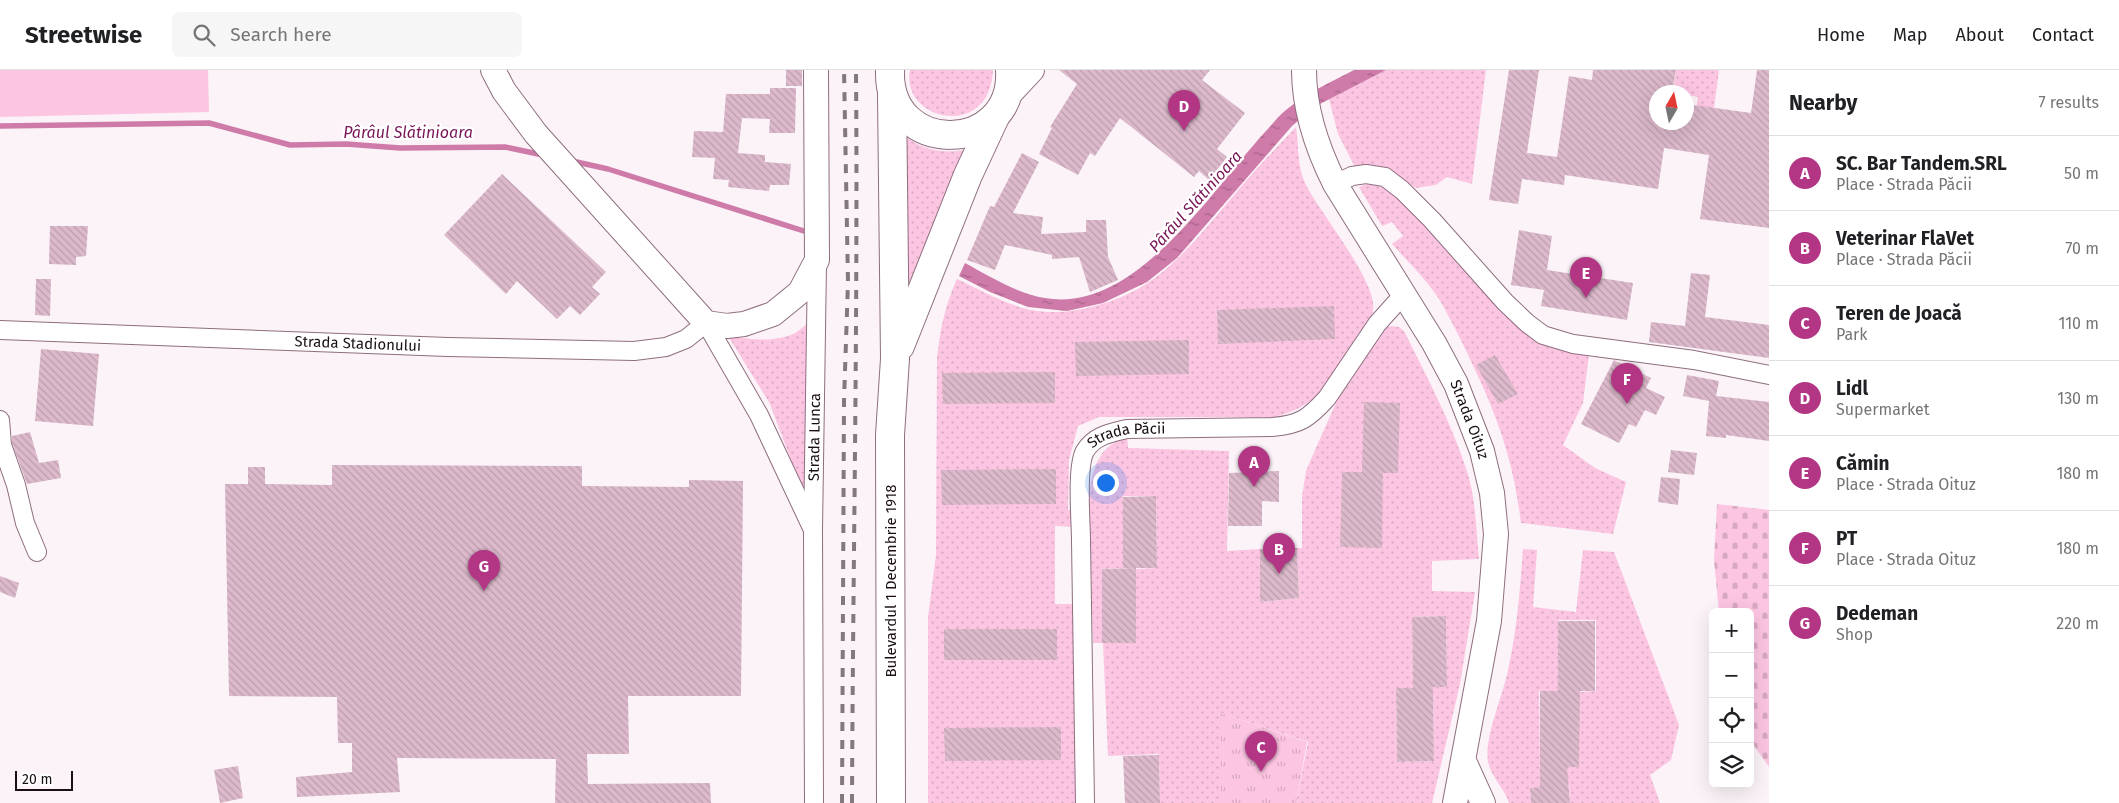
<!DOCTYPE html>
<html lang="en">
<head>
<meta charset="utf-8">
<style>
	:root { --surface:#fff; --page:#f6f6f6; --text:#202124; --muted:#757577; --line:#e0e0e0; --accent:#b33685 }
	body { margin:0; font-family:"Fira Sans",sans-serif; background:var(--page); color:var(--text) }
	.controls { position:absolute; right:15px; bottom:15px; display:grid; overflow:hidden; border-radius:8px; box-shadow:0 5px 20px #0002 }
	.controls button { width:45px; height:45px; display:grid; place-items:center; padding:0; border:0; border-bottom:1px solid var(--line); background:var(--surface); color:var(--text); font:25px sans-serif }
	.compass { position:absolute; left:1649px; top:15px; width:45px; height:45px; border-radius:50%; background:var(--surface); box-shadow:0 5px 20px #0002; rotate:9deg }
	.scale { position:absolute; left:15px; bottom:12px; width:58px; box-sizing:border-box; padding-left:5px; border:2px solid #190e14; border-top:0; font-size:14px; line-height:18px; white-space:nowrap; color:#190e14; -webkit-text-stroke:4px #fff; paint-order:stroke }
	.you { position:absolute; left:1105px; top:412px; width:18px; height:18px; margin:-12px; border:4px solid #fff; border-radius:50%; background:#1a73e8; box-shadow:0 0 0 8px #1a73e833 }
	.badge { display:grid; place-items:center; width:32px; height:32px; border-radius:50%; background:var(--accent); color:#fff; font-size:16px; font-weight:700 }
	.pin { position:absolute; translate:-50% -41px; filter:drop-shadow(0 1px 2px #0008) }
	.pin::after { content:''; position:absolute; top:26px; width:18px; height:15px; background:inherit; clip-path:polygon(0 0,100% 0,50% 100%) }
	.list { margin:0; padding:0; list-style:none }
	h2 { display:flex; justify-content:space-between; align-items:center; height:65px; margin:0; padding:0 20px; font-size:21px }
	h2 small { font-size:16px; font-weight:400; color:var(--muted) }
	.list li { display:grid; grid-template-columns:32px 1fr auto; gap:15px; align-items:center; box-sizing:border-box; height:75px; padding:0 20px; border-top:1px solid var(--line) }
	.list b { display:block; font-size:19px; white-space:nowrap }
	.list p { margin:0; font-size:16px; white-space:nowrap; color:var(--muted) }
	.list em { font-size:16px; font-style:normal; color:var(--muted) }
	.icon { flex:none; width:28px; height:28px; fill:none; stroke:currentColor; stroke-width:2; stroke-linecap:round; stroke-linejoin:round }
	.map { position:relative; flex:none; width:1769px; height:733px; overflow:hidden }
	header { display:flex; align-items:center; gap:30px; box-sizing:border-box; height:70px; padding:0 25px; background:var(--surface); border-bottom:1px solid var(--line) }
	header strong { font-size:24px }
	nav { display:flex; gap:28px; margin-inline-start:auto; font-size:18px }
	.search { width:350px; height:45px; background:var(--page); display:flex; align-items:center; gap:12px; box-sizing:border-box; padding:0 18px; border-radius:8px; color:var(--muted); font-size:19px }
	main { display:flex }
	aside { flex:1; background:var(--surface) }
	.map>svg:first-child { display:block }
	.grass { fill:url(#grass-dots); fill-rule:evenodd }
	.cemetery { fill:url(#cemetery-stones) }
	.park { fill:url(#park-tufts) }
	.pitch { fill:#fcc5e2 }
	.water { fill:url(#water-ripples) }
	.lines { fill:none; stroke-linecap:round; stroke-linejoin:round }
	.stream { stroke:#ce7ba9; stroke-width:5.5 }
	.building { fill:url(#building-back-hatch) }
	.street-casing { stroke:#8e6e7f; stroke-width:20 }
	.secondary-casing { stroke:#8e6e7f; stroke-width:26 }
	.primary-casing { stroke:#8e6e7f; stroke-width:30 }
	.street { stroke:#fff; stroke-width:18 }
	.secondary { stroke:#fff; stroke-width:24 }
	.primary { stroke:#fff; stroke-width:28 }
	.rail { stroke:#82787e; stroke-width:4; stroke-dasharray:9 9; stroke-linecap:butt }
	.labels { text-anchor:middle; stroke-width:4.5; stroke-linejoin:round; paint-order:stroke }
	.street-label { font-size:15px; fill:#190e14; stroke:#fff }
	.water-label { font-size:16px; font-style:italic; fill:#781556; stroke:#fff }
</style>
</head>
<body>
<header>
<strong>Streetwise</strong>
<div class="search"><svg class="icon" aria-label="search" viewBox="0 0 24 24"><circle cx="10" cy="10" r="6"/><path d="M15 15l6 6"/></svg>Search here</div>
<nav><a>Home</a><a>Map</a><a>About</a><a>Contact</a></nav>
</header>
<main>
<div class="map">
<svg width="1769" height="733" viewBox="0 0 1769 733">
	<defs>
		<pattern id="grass-dots" width="8" height="8" patternUnits="userSpaceOnUse" patternTransform="scale(1.25)"><rect width="8" height="8" fill="#fcc5e2"/><path d="M2 2h.1M6 6h.1" fill="none" stroke="#d7a8c1" stroke-width="1.8" stroke-linecap="round"/></pattern>
		<pattern id="cemetery-stones" width="16" height="16" patternUnits="userSpaceOnUse" patternTransform="scale(1.25)"><rect width="16" height="16" fill="#fcc5e2"/><path d="M2 7V4a2 2 0 0 1 4 0v3zM10 15v-3a2 2 0 0 1 4 0v3z" fill="#d7a8c1"/></pattern>
		<pattern id="park-tufts" width="24" height="20" patternUnits="userSpaceOnUse" patternTransform="scale(1.25)"><rect width="24" height="20" fill="#fcc5e2"/><path d="M3 7l-1-3M5 7V3M7 7l1-3M15 17l-1-3M17 17v-4M19 17l1-3" fill="none" stroke="#d7a8c1"/></pattern>
		<pattern id="water-ripples" width="26" height="14" patternUnits="userSpaceOnUse" patternTransform="scale(1.25)"><rect width="26" height="14" fill="#ce7ba9"/><path d="M2 4q2-2 4 0t4 0M15 11q2-2 4 0t4 0" fill="none" stroke="#a66388"/></pattern>
		<pattern id="building-back-hatch" width="6" height="6" patternUnits="userSpaceOnUse" patternTransform="scale(1.25)"><rect width="6" height="6" fill="#dcb9cb"/><path d="M-1 5l2 2M0 0l6 6M5-1l2 2" fill="none" stroke="#bc9ead"/></pattern>
	</defs>
	<rect width="100%" height="100%" fill="#fbf3f7"/>
	<g class="grass">
		<path d="M910 0H993C990 71 900 51 910 0Z"/>
		<polygon points="1386,0 1486,0 1472,114 1447,107 1436,115 1416,118 1387,99 1355,97 1338,64 1329,29"/>
		<polygon points="1676,0 1719,0 1708,85 1690,81 1698,27 1687,25 1686,22 1673,22"/>
		<path d="M1296 57C1299 77 1297 95 1305 113 1319 142 1378 212 1373 240 1370 259 1352 271 1343 288 1327 320 1311 338 1274 347H1099L1078 356 1069 390 1068 440 1075 439 1074 457 1055 456V534H1075L1077 733H928V547L936 485 937 288C940 260 945 235 957 209 981 220 1006 235 1031 240 1053 244 1074 242 1095 236 1161 219 1192 174 1234 125 1254 101 1275 79 1296 57Z"/>
		<path d="M900 63C926 82 941 84 972 79L905 232Z"/>
		<path d="M1367 114C1382 115 1392 122 1404 129L1485 220 1589 284 1583 333 1563 375 1595 398 1626 412 1613 464 1521 453C1513 388 1497 345 1469 287 1460 268 1450 248 1439 229 1426 209 1408 192 1392 174L1403 166 1392 152 1382 156 1359 117Z"/>
		<path d="M811 249 807 401 803 421 769 332 728 266C749 269 773 273 793 264 800 261 806 254 811 249Z"/>
		<path d="M1391 256 1399 257 1404 261C1427 307 1451 352 1467 401 1476 429 1476 460 1479 489L1432 491V521L1475 522 1460 614 1432 733H1296L1308 672 1221 643V733H1160L1159 684 1108 686 1103 573H1136V499L1157 498 1156 426H1123V498L1102 499V573H1093L1089 424 1092 407 1096 394 1103 382 1111 375 1127 365 1128 378 1229 381 1227 481 1260 479 1261 532 1299 528 1297 478H1302V427L1306 401 1315 380 1344 315 1380 260ZM1446 546 1447 617H1433L1434 691 1397 692 1396 618H1413L1412 547Z"/>
		<path d="M1523 479 1537 480 1533 537 1576 542 1583 480 1614 482 1679 655 1671 690 1650 705 1660 733H1570L1569 715 1530 718 1531 733H1509C1505 719 1491 707 1488 692 1484 667 1503 626 1508 600 1517 560 1520 520 1523 479ZM1558 550H1596V621L1579 622V697H1540L1539 621H1558Z"/>
	</g>
	<polygon class="cemetery" points="1717,434 1769,440 1769,697 1750,670 1750,542 1719,542 1714,490"/>
	<polygon class="park" points="1221,643 1307,672 1296,733 1221,733"/>
	<polygon class="pitch" points="0,0 208,0 209,42 0,47"/>
	<path class="water" d="M1354 0H1386L1316 36 1292 56 1177 188 1147 212 1103 233 1067 241 1028 237 990 222 959 206 965 193C989 206 1018 224 1045 228 1135 244 1212 120 1265 62 1272 55 1278 46 1286 40 1306 23 1331 12 1354 0Z"/>
	<g class="lines">
		<g class="stream">
			<polyline points="0,56 209,53 290,75 346,74 400,78 505,77 543,85"/>
			<polyline points="572,91 608,99 807,162"/>
		</g>
	</g>
	<g class="building">
		<rect x="786" y="0" width="16" height="16"/>
		<polygon points="1059,0 1210,0 1202,10 1245,43 1217,79 1227,87 1209,110 1199,101 1194,107 1120,48 1095,86 1090,83 1078,105 1039,84 1052,58 1050,57 1077,14"/>
		<polygon points="1509,0 1539,0 1527,83 1557,87 1569,6 1592,10 1593,0 1676,0 1672,22 1656,22 1656,52 1686,52 1686,34 1751,43 1757,0 1769,0 1769,158 1700,149 1709,85 1664,78 1658,119 1565,105 1564,115 1522,109 1518,134 1489,130"/>
		<polygon points="770,18 796,18 795,63 769,63 770,49 742,48 738,83 765,85 765,92 791,94 789,115 770,115 769,121 728,117 729,110 713,109 715,88 692,87 694,61 723,62 726,24 770,24"/>
		<polygon points="1022,83 1039,92 1013,143 1043,147 1041,164 1086,162 1086,150 1106,150 1108,187 1118,210 1090,222 1079,187 1052,189 1052,185 1005,175 995,200 967,190 990,136 994,137"/>
		<polygon points="502,104 606,202 592,217 600,224 580,245 570,236 557,249 517,211 506,224 444,165"/>
		<polygon points="50,156 88,156 86,186 76,187 76,195 49,194"/>
		<polygon points="1519,160 1552,166 1547,200 1633,213 1627,250 1541,236 1544,220 1511,215"/>
		<polygon points="1691,203 1710,205 1705,247 1769,255 1769,288 1649,272 1651,252 1685,256"/>
		<polygon points="36,209 51,209 50,246 35,245"/>
		<polygon points="1334,236 1335,269 1218,274 1217,240"/>
		<polygon points="1189,270 1189,304 1076,306 1075,272"/>
		<polygon points="41,279 99,284 93,356 35,351"/>
		<polygon points="1495,285 1518,324 1498,334 1476,295"/>
		<polygon points="1614,290 1651,308 1646,318 1665,327 1656,345 1645,340 1636,357 1629,354 1619,373 1581,354"/>
		<polygon points="1055,302 1055,333 943,334 942,303"/>
		<polygon points="1687,305 1719,311 1716,326 1769,332 1769,371 1726,365 1726,368 1706,366 1709,331 1683,326"/>
		<polygon points="1364,332 1400,333 1398,403 1383,403 1382,478 1340,477 1342,402 1362,402"/>
		<polygon points="30,362 39,393 58,390 61,408 27,414 12,373 12,366"/>
		<polygon points="1671,380 1697,383 1694,405 1668,402"/>
		<polygon points="332,395 582,396 582,416 689,417 689,410 743,411 741,626 628,626 629,684 587,684 588,714 710,713 711,733 555,733 556,689 397,688 400,722 297,727 296,707 352,702 352,673 338,673 337,627 229,626 225,414 248,414 248,397 265,397 265,414 332,415"/>
		<polygon points="1056,399 1056,434 942,435 941,400"/>
		<polygon points="1279,401 1279,432 1262,431 1262,456 1228,456 1229,403"/>
		<polygon points="1661,407 1680,409 1678,435 1658,432"/>
		<polygon points="1156,426 1157,498 1123,498 1123,427"/>
		<polygon points="1297,478 1299,528 1260,532 1260,479"/>
		<polygon points="1136,498 1136,573 1102,573 1102,499"/>
		<polygon points="0,506 19,513 15,528 0,522"/>
		<polygon points="1446,546 1447,617 1433,617 1434,691 1397,692 1396,618 1413,618 1412,547"/>
		<polygon points="1558,551 1595,551 1595,621 1580,621 1579,697 1567,697 1570,733 1531,733 1530,718 1540,717 1540,621 1558,621"/>
		<rect x="944" y="559" width="113" height="31"/>
		<polygon points="1061,657 1061,690 945,691 944,658"/>
		<polygon points="1159,685 1160,733 1125,733 1123,686"/>
		<polygon points="238,696 243,728 220,733 214,700"/>
	</g>
	<g class="lines">
		<g class="street-casing">
			<g id="street">
				<polyline points="1335,114 1352,106 1366,104 1385,107 1402,120 1432,150 1505,232 1527,253 1543,265 1573,274 1694,290 1769,305"/>
				<path id="s1" d="M0 260 448 277 634 281 666 277 686 269 706 253 759 345 813 460"/>
				<polyline points="0,350 2,375 16,415 25,453 37,482"/>
				<path id="s2" d="M814 733 813 460 817 193"/>
				<path id="s3" d="M1085 733C1084 646 1082 559 1081 471 1081 451 1076 397 1085 381 1095 365 1111 363 1127 359L1272 357C1300 355 1309 348 1327 328L1377 254 1403 225"/>
			</g>
		</g>
		<g class="secondary-casing">
			<g id="secondary">
				<polyline points="493,0 504,21 536,64 706,253 727,256 744,254 773,244 800,222 817,190 816,0"/>
				<path id="s4" d="M1304 0C1304 41 1317 78 1335 114L1434 273 1456 314 1482 381 1492 423 1496 464 1489 551 1455 733"/>
				<polyline points="1006,28 1032,0"/>
				<polyline points="1464,691 1483,733"/>
			</g>
		</g>
		<g class="primary-casing">
			<g id="primary">
				<path d="M890 0C887 88 1015 85 1010 0"/>
				<polyline points="900,276 968,105 995,47"/>
				<polyline points="891,733 890,365 895,289 892,24"/>
			</g>
		</g>
		<use href="#street" class="street"/>
		<use href="#secondary" class="secondary"/>
		<use href="#primary" class="primary"/>
		<g class="rail">
			<polyline points="842,733 844,331 848,212 844,0"/>
			<path d="M852 733C853 489 858 244 856 0"/>
		</g>
	</g>
	<g class="labels">
		<g class="street-label">
			<text dy="5" stroke="none"><textPath href="#s1" startOffset="358">Strada Stadionului</textPath></text>
			<text dy="5" stroke="none"><textPath href="#s4" startOffset="391">Strada Oituz</textPath></text>
			<text dy="5" stroke="none"><textPath href="#s2" startOffset="366">Strada Lunca</textPath></text>
			<text dy="5" stroke="none"><textPath href="#s3" startOffset="400">Strada Păcii</textPath></text>
			<text transform="translate(891 511) rotate(-90)" y="5">Bulevardul 1 Decembrie 1918</text>
		</g>
		<g class="water-label">
			<text x="408" y="68">Pârâul Slătinioara</text>
			<text transform="translate(1195 131) rotate(-48)" y="6">Pârâul Slătinioara</text>
		</g>
	</g>
</svg>
<div class="controls">
<button>+</button>
<button>−</button>
<button><svg class="icon" aria-label="locate" viewBox="0 0 24 24"><circle cx="12" cy="12" r="6"/><path d="M12 2v4M12 18v4M2 12h4M18 12h4"/></svg></button>
<button><svg class="icon" aria-label="layers" viewBox="0 0 24 24"><path d="M12 4l9 5-9 5-9-5zM3 14l9 5 9-5"/></svg></button>
</div>
<svg class="compass" viewBox="-18 -18 36 36"><path d="M0-13l5 13h-10z" fill="#e53935"/><path d="M0 13l5-13h-10z" fill="#757577"/></svg>
<div class="scale">20 m</div>
<div class="you"></div>
<div class="pin badge" style="left:1254px;top:417px">A</div>
<div class="pin badge" style="left:1279px;top:504px">B</div>
<div class="pin badge" style="left:1261px;top:702px">C</div>
<div class="pin badge" style="left:1184px;top:61px">D</div>
<div class="pin badge" style="left:1586px;top:228px">E</div>
<div class="pin badge" style="left:1627px;top:334px">F</div>
<div class="pin badge" style="left:484px;top:521px">G</div>
</div>
<aside>
<h2>Nearby<small>7 results</small></h2>
<ul class="list">
<li><span class="badge">A</span><div><b>SC. Bar Tandem.SRL</b><p>Place · Strada Păcii</p></div><em>50 m</em></li>
<li><span class="badge">B</span><div><b>Veterinar FlaVet</b><p>Place · Strada Păcii</p></div><em>70 m</em></li>
<li><span class="badge">C</span><div><b>Teren de Joacă</b><p>Park</p></div><em>110 m</em></li>
<li><span class="badge">D</span><div><b>Lidl</b><p>Supermarket</p></div><em>130 m</em></li>
<li><span class="badge">E</span><div><b>Cămin</b><p>Place · Strada Oituz</p></div><em>180 m</em></li>
<li><span class="badge">F</span><div><b>PT</b><p>Place · Strada Oituz</p></div><em>180 m</em></li>
<li><span class="badge">G</span><div><b>Dedeman</b><p>Shop</p></div><em>220 m</em></li>
</ul>
</aside>
</main>
</body>
</html>
